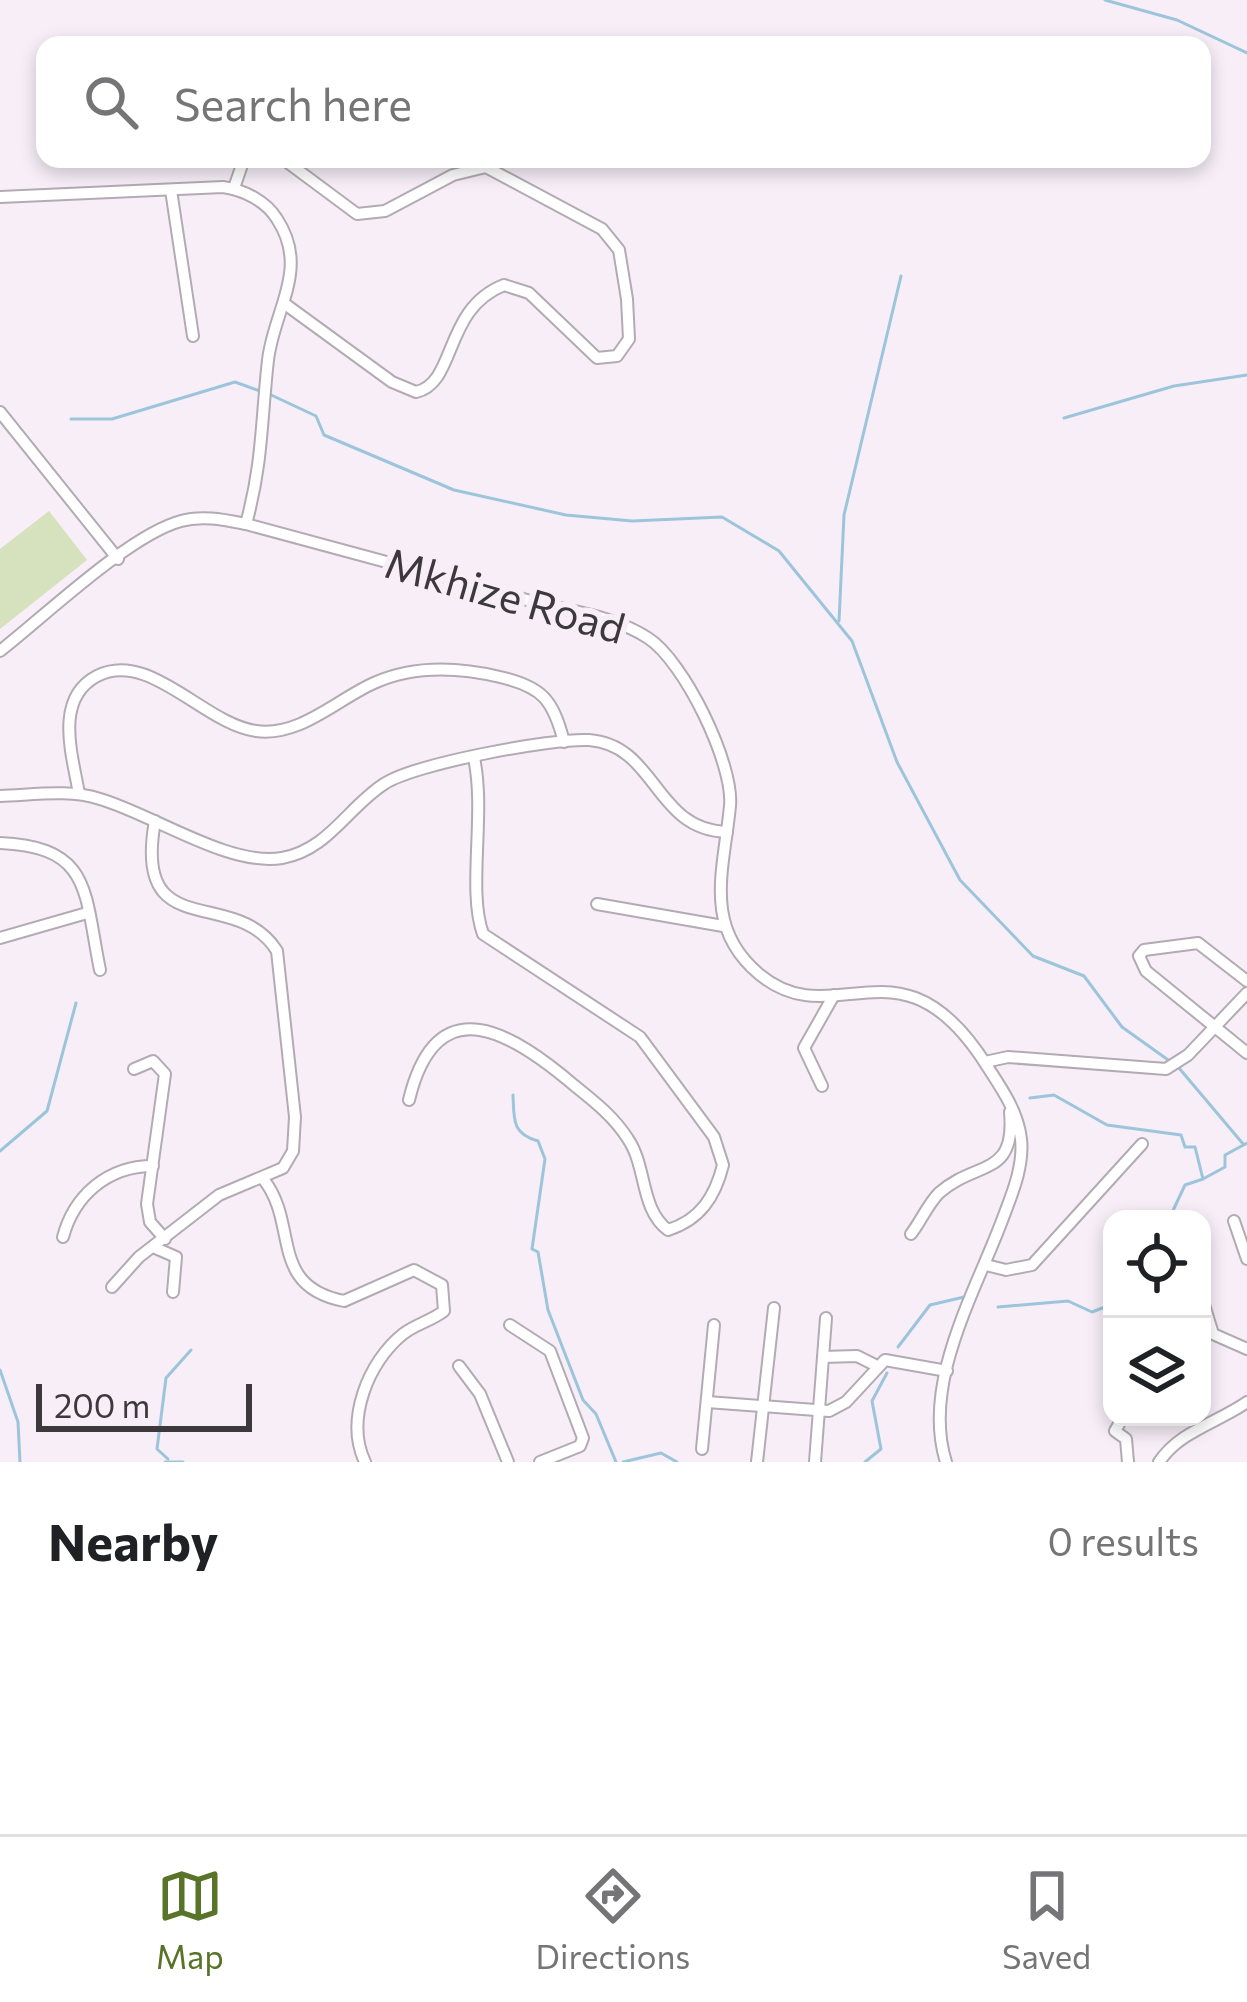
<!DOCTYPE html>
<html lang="en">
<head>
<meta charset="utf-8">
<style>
	:root { --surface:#fff; --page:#f6f6f6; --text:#202124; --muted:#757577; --line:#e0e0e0; --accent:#597428 }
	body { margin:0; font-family:Commissioner,sans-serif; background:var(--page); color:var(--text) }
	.controls { position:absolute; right:36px; bottom:36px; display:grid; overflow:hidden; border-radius:24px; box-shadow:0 6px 18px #0003 }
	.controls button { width:108px; height:108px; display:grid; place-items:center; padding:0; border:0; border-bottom:3px solid var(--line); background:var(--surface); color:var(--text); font:60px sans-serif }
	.scale { position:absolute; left:36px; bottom:30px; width:216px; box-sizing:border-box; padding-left:12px; border:6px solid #3c383c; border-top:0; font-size:33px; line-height:42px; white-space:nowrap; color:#3c383c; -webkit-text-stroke:9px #f7eef7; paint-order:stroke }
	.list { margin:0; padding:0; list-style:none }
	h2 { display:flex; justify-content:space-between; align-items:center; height:156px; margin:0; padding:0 48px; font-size:51px }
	h2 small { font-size:39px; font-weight:400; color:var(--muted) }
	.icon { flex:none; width:66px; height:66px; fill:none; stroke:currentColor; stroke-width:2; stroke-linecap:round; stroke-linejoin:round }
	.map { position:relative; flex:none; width:1247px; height:1462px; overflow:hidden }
	.search { position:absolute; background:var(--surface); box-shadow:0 6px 18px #0003; left:36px; right:36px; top:36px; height:132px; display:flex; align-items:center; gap:30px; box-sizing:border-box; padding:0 42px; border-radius:24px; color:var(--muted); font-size:45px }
	.sheet { height:372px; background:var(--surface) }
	nav { display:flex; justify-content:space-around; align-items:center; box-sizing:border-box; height:168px; border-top:3px solid var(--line); background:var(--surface); font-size:33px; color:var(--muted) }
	nav a { display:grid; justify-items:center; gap:6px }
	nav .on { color:var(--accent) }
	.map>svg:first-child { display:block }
	.green { fill:#d6e2bd }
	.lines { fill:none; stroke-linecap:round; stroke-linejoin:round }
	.stream { stroke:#9cc5dc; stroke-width:3 }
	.minor-casing { stroke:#b3abb3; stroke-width:14 }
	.minor { stroke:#fff; stroke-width:10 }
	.labels { text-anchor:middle; stroke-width:12; stroke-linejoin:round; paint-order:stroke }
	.street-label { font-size:42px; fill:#3c383c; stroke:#f7eef7 }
</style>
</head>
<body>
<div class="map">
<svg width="1247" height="1462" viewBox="0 0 1247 1462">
	<rect width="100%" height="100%" fill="#f7eef7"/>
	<polygon class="green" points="49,511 87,560 0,629 0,549"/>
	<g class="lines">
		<g class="stream">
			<polyline points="1105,0 1177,20 1247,53"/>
			<polyline points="269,394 316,416 324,435 454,490 566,515 632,521 722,517 779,551 852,641 897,762 960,880 1033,956 1084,976 1122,1027 1171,1062"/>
			<polyline points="1064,418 1174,386 1247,375"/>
			<polyline points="71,419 112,419 235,382 260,391"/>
			<polyline points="839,621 844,515 901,276"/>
			<polyline points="1179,1068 1244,1145"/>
			<path d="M513 1095C514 1120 512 1134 538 1141L545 1159 532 1249 538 1252 548 1310 583 1400 596 1414 616 1462"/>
			<polyline points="1030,1098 1054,1095 1107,1125 1181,1135 1185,1147 1195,1147 1203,1179 1225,1167 1225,1155 1247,1143"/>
			<polyline points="0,1151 47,1111 76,1003"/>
			<polyline points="1169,1219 1185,1185 1203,1179"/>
			<polyline points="998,1307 1068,1301 1092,1312 1105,1307 1112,1285"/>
			<polyline points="898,1347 930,1305 964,1297"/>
			<polyline points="0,1370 18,1422 20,1462"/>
			<polyline points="168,1459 157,1449 166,1378 191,1350"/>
			<polyline points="165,1462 183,1462"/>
			<polyline points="623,1462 661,1453 677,1462"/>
			<polyline points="865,1462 881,1449 872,1401 887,1373"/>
		</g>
		<g class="minor-casing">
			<g id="minor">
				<path d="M283 159 357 214 385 211 453 175 486 167 602 229 619 250 627 299 629 339 617 356 597 358 529 293 504 285C443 309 457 383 416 392L392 382 285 304"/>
				<polyline points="234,188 244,159"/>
				<polyline points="171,190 193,336"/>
				<path d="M0 197 223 187C244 190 266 201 277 219 310 269 274 309 268 360 261 422 263 461 246 524"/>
				<polyline points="0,412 118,559"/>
				<path d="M0 651C45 616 129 535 181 521 202 515 225 520 246 524 340 549 433 575 527 600 567 611 613 615 648 638 684 661 734 764 730 806 724 869 702 926 759 974 836 1038 900 928 987 1066 1002 1089 1018 1112 1021 1139 1024 1166 1012 1194 1003 1218 976 1291 921 1383 946 1462"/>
				<path d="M79 794C73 757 53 699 97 676 149 649 204 724 256 731 300 737 336 700 374 683 414 665 458 667 500 677 543 687 553 700 564 742"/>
				<path d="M0 796C33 795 69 789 100 799 152 814 229 867 282 858 328 850 348 807 384 784 414 764 552 738 589 740 657 745 654 830 727 832"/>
				<path d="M0 843C92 847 84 892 100 970"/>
				<polyline points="597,904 723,926"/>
				<polyline points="0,938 87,913"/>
				<polyline points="1247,981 1198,943 1144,950 1139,956 1146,971 1247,1053"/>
				<polyline points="985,1062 1008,1057 1166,1069 1188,1055 1247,993"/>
				<polyline points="134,1069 153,1061 165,1074 147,1204 150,1222 165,1239"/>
				<polyline points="822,1086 804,1048 834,995"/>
				<path d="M409 1100C437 984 514 1034 575 1086 595 1102 614 1117 628 1139 647 1167 640 1209 668 1230 700 1220 715 1197 723 1165L714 1137 640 1037 483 934C467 890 486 814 474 758"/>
				<path d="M264 1180C299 1225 268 1286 344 1301L414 1270 442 1285 444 1311C431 1321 416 1324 403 1334 368 1362 345 1420 365 1462"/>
				<polyline points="1234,1221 1247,1259"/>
				<path d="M911 1234C921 1221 928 1204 939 1193 976 1160 1016 1178 1010 1112"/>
				<path d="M63 1237C74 1196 107 1166 153 1166"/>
				<polyline points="153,1247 176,1257 173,1292"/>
				<polyline points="986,1265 1006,1270 1032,1265 1142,1144"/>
				<polyline points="1202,1282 1202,1286"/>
				<path d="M112 1287 139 1257 219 1195 283 1168 293 1151 295 1117 277 951C235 884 132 947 155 821"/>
				<polyline points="1202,1298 1213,1334 1247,1349"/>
				<polyline points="510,1325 550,1351 583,1438 580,1446 540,1462"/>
				<polyline points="823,1357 857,1356 875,1365"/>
				<polyline points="459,1366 480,1394 508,1462"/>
				<polyline points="707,1402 829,1411 846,1402 885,1360 947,1371"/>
				<polyline points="1123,1417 1115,1431 1126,1439 1128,1462"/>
				<polyline points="1170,1417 1171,1417"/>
				<polyline points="702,1449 714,1325"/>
				<polyline points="757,1462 774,1308"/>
				<polyline points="815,1462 826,1318"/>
				<path d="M1159 1462C1180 1431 1217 1423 1247 1402"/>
			</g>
		</g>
		<use href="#minor" class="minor"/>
	</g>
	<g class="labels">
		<g class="street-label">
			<text transform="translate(505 596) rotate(16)" y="15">Mkhize Road</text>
		</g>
	</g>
</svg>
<div class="controls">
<button><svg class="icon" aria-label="locate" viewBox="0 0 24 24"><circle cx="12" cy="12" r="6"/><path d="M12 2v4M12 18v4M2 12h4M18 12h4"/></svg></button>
<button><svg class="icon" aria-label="layers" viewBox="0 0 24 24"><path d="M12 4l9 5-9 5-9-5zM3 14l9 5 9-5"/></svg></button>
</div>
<div class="scale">200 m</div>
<div class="search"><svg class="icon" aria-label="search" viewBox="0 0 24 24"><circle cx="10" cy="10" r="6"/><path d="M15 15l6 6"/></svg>Search here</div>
</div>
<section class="sheet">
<h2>Nearby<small>0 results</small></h2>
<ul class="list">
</ul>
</section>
<nav>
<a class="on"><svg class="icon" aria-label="map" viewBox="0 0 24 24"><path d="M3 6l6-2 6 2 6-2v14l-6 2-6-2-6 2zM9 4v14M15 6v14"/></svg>Map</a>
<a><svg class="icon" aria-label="directions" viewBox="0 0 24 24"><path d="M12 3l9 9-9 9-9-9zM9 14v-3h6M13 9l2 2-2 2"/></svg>Directions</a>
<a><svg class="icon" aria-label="saved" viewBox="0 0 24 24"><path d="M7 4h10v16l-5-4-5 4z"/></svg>Saved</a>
</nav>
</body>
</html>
